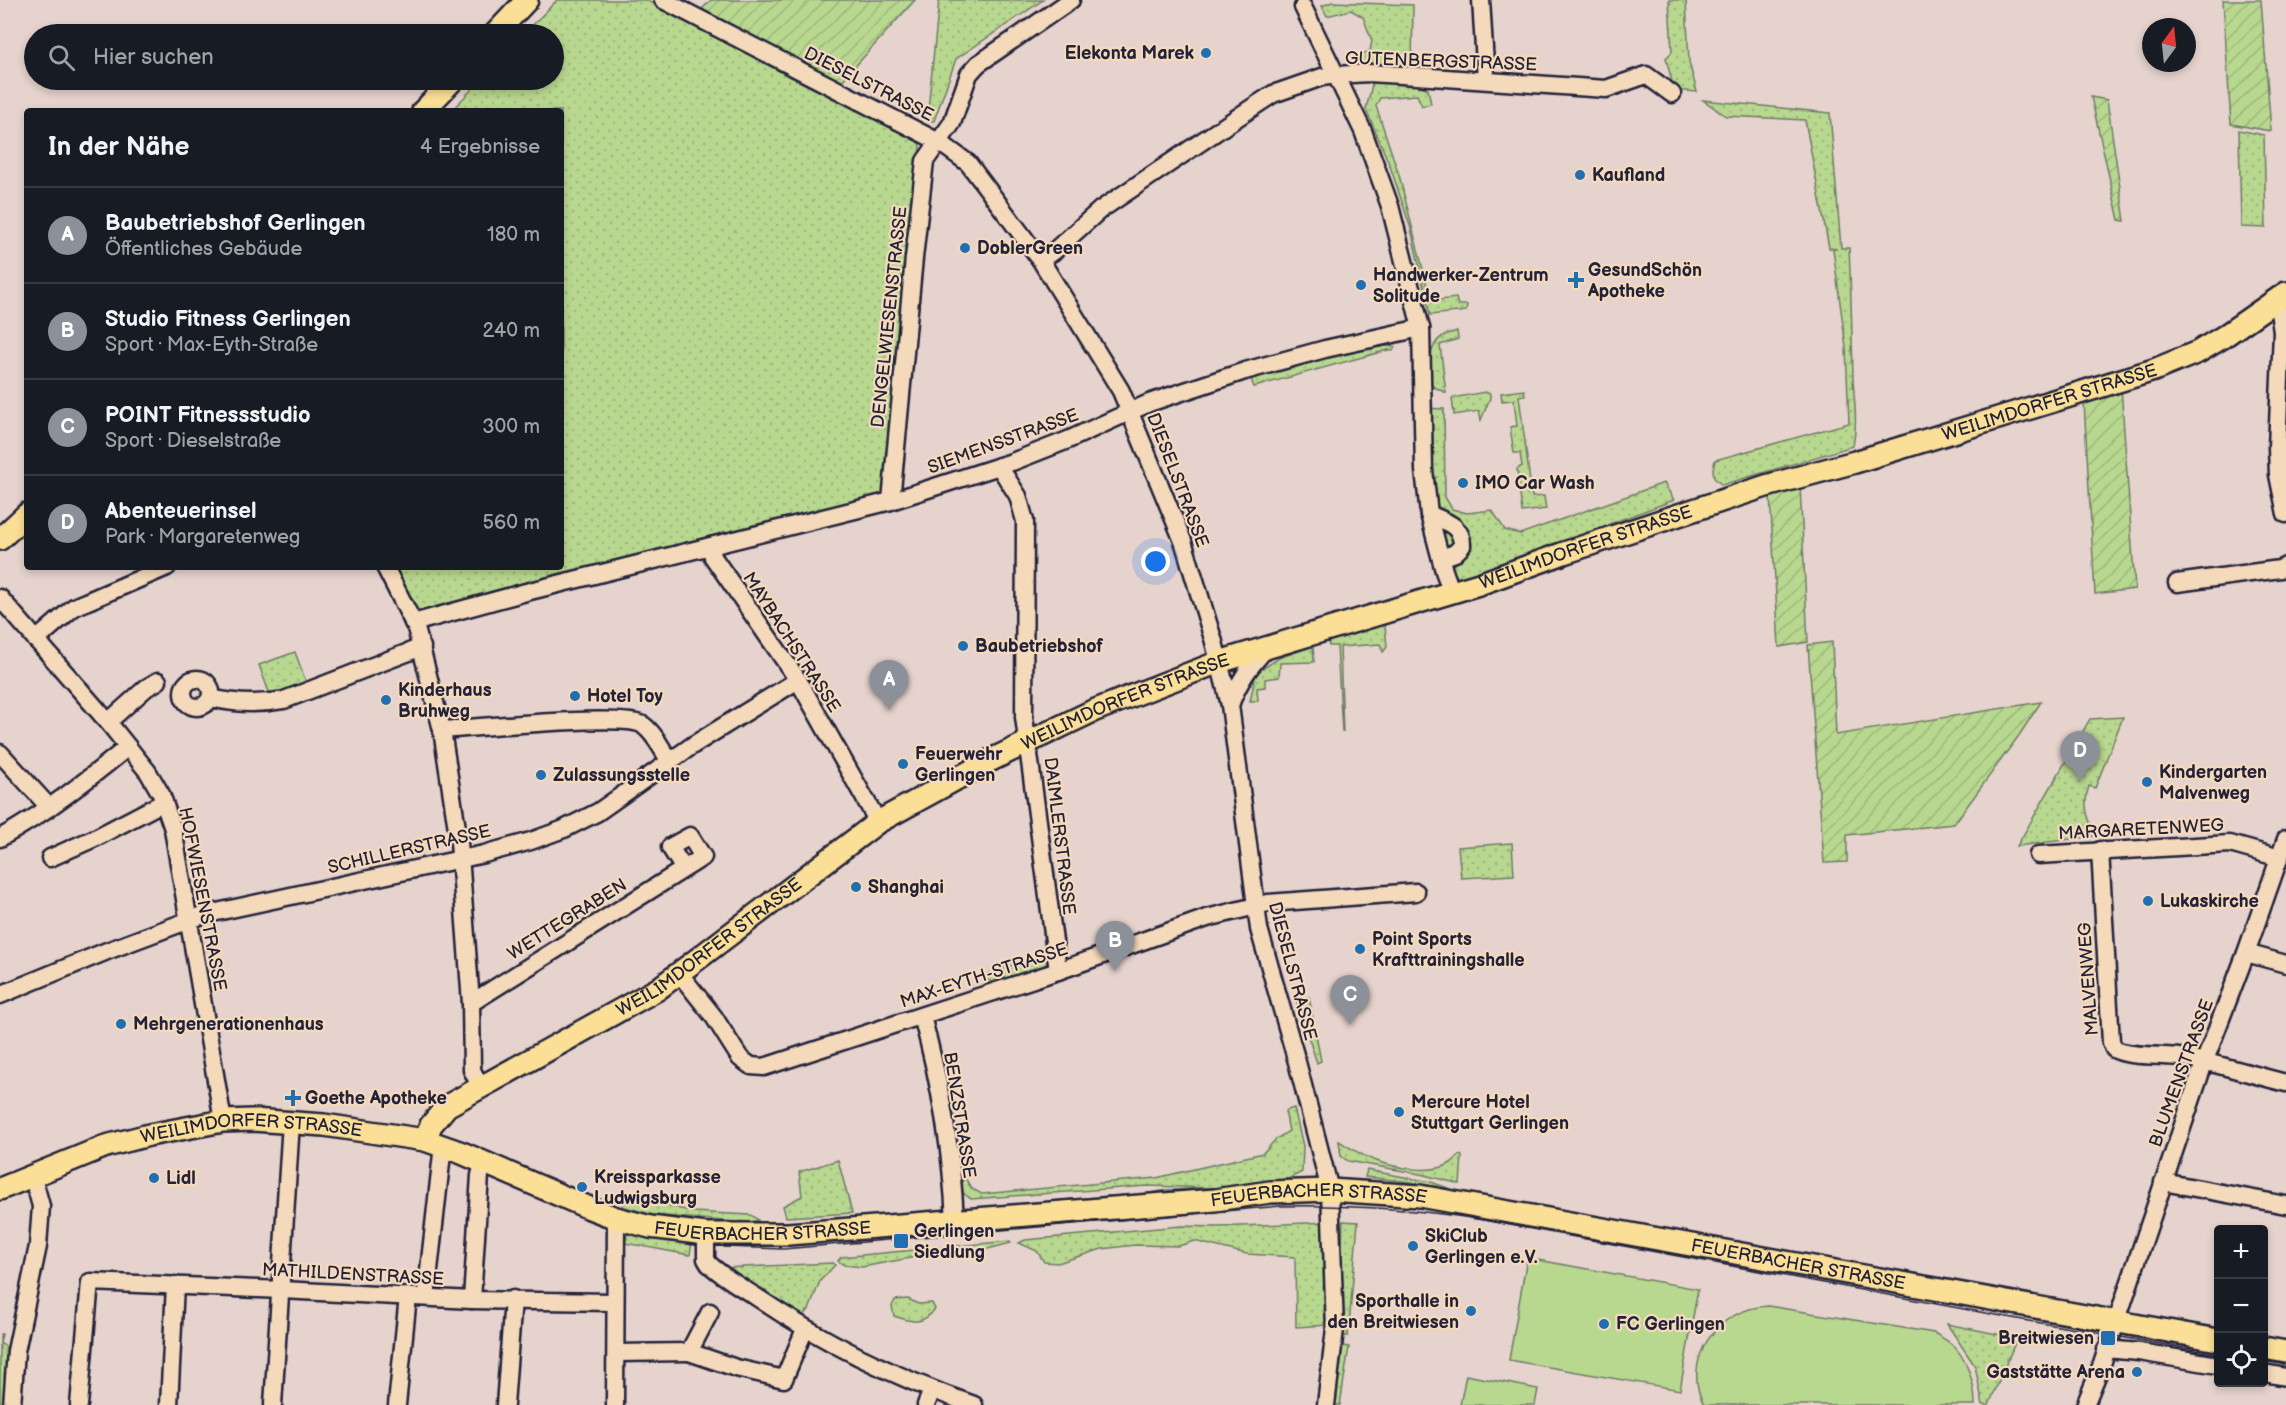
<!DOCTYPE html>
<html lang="de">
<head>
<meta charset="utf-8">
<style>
	:root { --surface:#171b24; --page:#242831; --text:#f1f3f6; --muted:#9ea1a6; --line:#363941; --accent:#8c9099 }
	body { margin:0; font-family:"Balsamiq Sans",sans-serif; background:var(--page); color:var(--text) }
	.controls { position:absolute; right:18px; bottom:18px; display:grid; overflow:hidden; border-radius:6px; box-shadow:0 3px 9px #0003 }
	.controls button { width:54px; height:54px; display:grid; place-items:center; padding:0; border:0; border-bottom:2px solid var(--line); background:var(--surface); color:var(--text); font:30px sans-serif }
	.compass { position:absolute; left:2142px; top:18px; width:54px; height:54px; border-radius:50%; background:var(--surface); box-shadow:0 3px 9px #0003; rotate:15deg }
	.you { position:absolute; left:1156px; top:562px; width:21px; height:21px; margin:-15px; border:4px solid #fff; border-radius:50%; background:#1a73e8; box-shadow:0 0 0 9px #1a73e833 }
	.badge { display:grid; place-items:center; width:39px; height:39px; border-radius:50%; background:var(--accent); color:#fff; font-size:20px; font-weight:700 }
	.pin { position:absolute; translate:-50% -50px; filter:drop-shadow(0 2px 3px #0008) }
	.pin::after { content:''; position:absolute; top:32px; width:21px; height:18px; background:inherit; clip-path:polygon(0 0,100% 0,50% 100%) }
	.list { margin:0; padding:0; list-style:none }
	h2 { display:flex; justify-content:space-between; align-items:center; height:78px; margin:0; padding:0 24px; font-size:26px }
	h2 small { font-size:20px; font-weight:400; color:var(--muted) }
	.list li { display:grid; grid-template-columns:39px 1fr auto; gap:18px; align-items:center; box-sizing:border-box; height:96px; padding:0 24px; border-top:2px solid var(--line) }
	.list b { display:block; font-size:22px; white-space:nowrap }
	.list p { margin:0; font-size:20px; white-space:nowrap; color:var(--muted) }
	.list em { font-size:20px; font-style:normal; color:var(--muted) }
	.icon { flex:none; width:33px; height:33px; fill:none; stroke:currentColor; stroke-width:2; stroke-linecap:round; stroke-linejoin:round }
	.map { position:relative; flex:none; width:2286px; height:1405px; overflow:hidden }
	.search { position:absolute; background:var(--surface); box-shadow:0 3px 9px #0003; left:24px; top:24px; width:540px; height:66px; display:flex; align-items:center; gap:15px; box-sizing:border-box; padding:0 21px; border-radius:33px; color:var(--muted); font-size:22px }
	.panel { position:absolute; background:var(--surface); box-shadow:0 3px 9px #0003; left:24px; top:108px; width:540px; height:462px; border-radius:6px }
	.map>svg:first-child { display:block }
	.grass { fill:url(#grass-dots); stroke:#6d7c65; stroke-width:1.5 }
	.cemetery { fill:url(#cemetery-stones); stroke:#6d7c65; stroke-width:1.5 }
	.garden { fill:url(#garden-furrows); stroke:#6d7c65; stroke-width:1.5 }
	.pitch { fill:#b8d78f; stroke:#6d7c65; stroke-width:1.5 }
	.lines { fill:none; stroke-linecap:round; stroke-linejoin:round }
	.minor-casing { stroke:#22223b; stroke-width:21 }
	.major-casing { stroke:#22223b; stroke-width:26 }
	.minor { stroke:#f4d9bb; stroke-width:16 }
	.major { stroke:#fbdf96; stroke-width:21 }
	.tram { stroke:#22223b; stroke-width:1.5 }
	.poi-dot { fill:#1f6fb2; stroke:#f4d9bb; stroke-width:2 }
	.labels { text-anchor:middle; stroke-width:4.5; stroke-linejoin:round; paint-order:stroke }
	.poi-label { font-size:18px; font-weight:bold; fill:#22223b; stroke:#f4d9bb; text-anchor:start }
	.street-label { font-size:18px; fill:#22223b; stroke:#f4d9bb }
</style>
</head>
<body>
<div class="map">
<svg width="2286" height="1405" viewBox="0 0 2286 1405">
	<defs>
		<pattern id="grass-dots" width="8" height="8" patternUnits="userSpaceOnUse" patternTransform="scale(1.5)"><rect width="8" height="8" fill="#b8d78f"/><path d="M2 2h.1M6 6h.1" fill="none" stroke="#9eb87c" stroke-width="1.8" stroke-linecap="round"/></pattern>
		<pattern id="cemetery-stones" width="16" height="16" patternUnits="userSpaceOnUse" patternTransform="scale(1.5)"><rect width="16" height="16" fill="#b8d78f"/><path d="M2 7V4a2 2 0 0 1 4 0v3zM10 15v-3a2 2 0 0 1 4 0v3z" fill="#9eb87c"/></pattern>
		<pattern id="garden-furrows" width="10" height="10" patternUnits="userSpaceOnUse" patternTransform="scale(1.5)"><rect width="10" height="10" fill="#b8d78f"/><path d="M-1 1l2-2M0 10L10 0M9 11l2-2" fill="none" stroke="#9eb87c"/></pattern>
	</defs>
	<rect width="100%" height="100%" fill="#e6d3cd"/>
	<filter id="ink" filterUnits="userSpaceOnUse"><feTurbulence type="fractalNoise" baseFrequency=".0167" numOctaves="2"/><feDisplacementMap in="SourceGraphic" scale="12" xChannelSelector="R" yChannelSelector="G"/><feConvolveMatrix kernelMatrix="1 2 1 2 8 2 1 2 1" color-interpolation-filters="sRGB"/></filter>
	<g filter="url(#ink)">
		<g class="grass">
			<polygon points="557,0 645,0 680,14 788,76 801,80 907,130 920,145 910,260 884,500 417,612 388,567 561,567 561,111 451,111 481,80 554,80 554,34 524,34"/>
			<polygon points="939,0 1043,0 956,59 934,121 927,120"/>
			<polygon points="1669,0 1686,0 1689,62 1697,92 1674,90 1666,58 1672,52"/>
			<polygon points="1332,2 1413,5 1412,65 1349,62 1346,60 1370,51 1372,41 1363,17 1351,10 1327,16 1322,6"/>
			<polygon points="1373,81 1418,85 1428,89 1431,104 1422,106 1417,95 1380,98 1376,106 1399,175 1431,301 1456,298 1458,305 1467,305 1466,311 1430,315 1411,229 1390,166 1366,109"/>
			<path d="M1703 100 1830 113 1841 248H1849C1851 291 1852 334 1853 377 1854 401 1858 422 1853 446L1722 485 1714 478 1713 469 1715 460 1849 423 1846 348 1833 249H1837L1829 248 1805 120 1726 116Z"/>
			<polygon points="2239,130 2264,135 2266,228 2241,227"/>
			<path d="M1457 331 1458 339 1440 345 1446 393 1432 386C1429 371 1427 345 1443 336 1446 334 1452 333 1457 331Z"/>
			<path d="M1386 346 1395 347 1393 351 1388 350 1254 387 1251 379C1295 364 1340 352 1386 346Z"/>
			<polygon points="1524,390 1525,395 1519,396 1532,497 1544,496 1546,509 1522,512 1517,469 1522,466 1520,453 1514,453 1510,427 1517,426 1514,400 1502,401 1501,393"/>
			<polygon points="1485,392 1490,394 1490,398 1481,420 1479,411 1454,415 1452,398"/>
			<polygon points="1424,408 1444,409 1445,497 1452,509 1467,513 1492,510 1505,530 1520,534 1664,483 1674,500 1609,524 1607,534 1500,577 1459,579 1441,558"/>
			<polygon points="1382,625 1385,626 1387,647 1383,652 1380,644 1340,647 1343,732 1342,732 1337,646 1329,646 1328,641"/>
			<polygon points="1313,646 1314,662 1280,663 1279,677 1265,679 1265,687 1257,688 1258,701 1250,701 1256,673 1279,658"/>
			<polygon points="295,652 306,682 270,695 259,665"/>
			<path d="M2123 717 2095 788 2089 786C2082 806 2088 817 2095 836L2017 846 2090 719Z"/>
			<polygon points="1512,843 1514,875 1461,878 1458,847"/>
			<polygon points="1049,935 1049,960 1045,966 993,983 987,979 986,974 1045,954 1043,936"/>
			<polygon points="1309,997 1321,1061 1317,1063 1296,1000"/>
			<polygon points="1294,1108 1303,1146 1302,1172 1288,1179 1208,1192 990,1211 990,1206 1110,1196 1120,1198 1167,1190 1215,1188 1147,1186 971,1199 962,1192 961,1181 965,1178 972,1189 982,1194 1156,1178 1263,1153 1276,1139 1289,1131 1285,1111"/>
			<path d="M1339 1141C1349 1147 1360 1154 1371 1159 1394 1168 1443 1179 1459 1155L1462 1156 1460 1184 1420 1174 1348 1161 1341 1156Z"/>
			<polygon points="838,1160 852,1213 786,1217 783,1206 802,1196 799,1172"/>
			<polygon points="1367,1170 1431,1182 1454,1190 1449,1192 1411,1182 1365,1177"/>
			<polygon points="625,1193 692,1212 751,1215 758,1220 748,1223 653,1215 622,1206"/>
			<polygon points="1343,1221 1358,1222 1348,1336 1339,1337"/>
			<polygon points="1327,1222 1330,1325 1296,1327 1295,1257 1247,1254 1194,1241 1179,1246 1135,1245 1102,1249 1058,1263 1044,1262 1037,1251 1019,1243 1025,1240 1181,1226 1218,1227"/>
			<polygon points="628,1231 692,1240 690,1255 625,1243"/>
			<polygon points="1010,1241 1011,1243 976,1252 921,1256 862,1267 844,1265 838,1261 841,1257"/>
			<polygon points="833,1263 835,1265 820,1281 809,1310 802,1316 723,1268"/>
			<path d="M908 1299 918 1304 932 1303 935 1309C922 1326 912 1322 894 1316L892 1306 895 1300Z"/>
			<polygon points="1947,1324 2017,1338 1989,1405 1983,1405 1975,1366"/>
			<polygon points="1334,1344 1349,1347 1340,1405 1326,1405"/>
		</g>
		<polygon class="cemetery" points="0,1334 2,1334 0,1343 12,1351 9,1405 0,1405"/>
		<g class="garden">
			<polygon points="711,0 915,0 841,82 702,9"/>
			<polygon points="2223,0 2261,0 2271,131 2231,124"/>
			<polygon points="2091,97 2107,100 2125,221 2119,220"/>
			<polygon points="2121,387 2135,589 2095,594 2084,402"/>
			<polygon points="1800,486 1808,642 1779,647 1770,495"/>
			<polygon points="1832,642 1836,735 2041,702 2020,734 1954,824 1847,835 1847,862 1824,863 1808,645"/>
		</g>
		<g class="pitch">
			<polygon points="1527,1258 1698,1289 1680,1390 1509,1360"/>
			<path d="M1768 1306 1934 1333C1939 1336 1945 1339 1950 1343 1967 1356 1975 1385 1975 1405H1704C1680 1358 1719 1308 1768 1306Z"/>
			<polygon points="1466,1375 1538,1389 1535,1405 1460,1405"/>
		</g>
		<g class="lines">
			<g class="minor-casing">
				<g id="minor">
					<polyline points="663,0 939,142 968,163 1040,259 1121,391 1183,541 1214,642 1230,705 1259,929 1297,1062 1330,1190 1335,1329 1326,1405"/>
					<polyline points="1481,0 1486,80"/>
					<polyline points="1303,7 1363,131 1390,206 1421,328 1424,470 1429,514 1444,571 1452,593"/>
					<polyline points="1040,259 1053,252 1100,210 1250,109 1273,94 1322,77 1336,75 1368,73 1402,75 1606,89 1646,75 1672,94"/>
					<polyline points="2273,303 2279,311 2282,332 2277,447 2278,475 2286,514"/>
					<polyline points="999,466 1018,496 1025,521 1024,717 1058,971"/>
					<polyline points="891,501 914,258 925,161 952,123 969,74 978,64 1071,0"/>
					<path d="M1429 514C1445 521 1463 526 1462 546L1455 553 1441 558"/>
					<polyline points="711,546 713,557 798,680 878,822"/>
					<polyline points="385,567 416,628 442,730 459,842 471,1003 472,1070 480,1086"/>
					<polyline points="2177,583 2280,569 2286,566"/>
					<polyline points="0,598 108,722 148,772 161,794 173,829 223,1121"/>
					<polyline points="413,623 526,592 891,501 1012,462 1068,440 1149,403 1245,371 1325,349 1421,328"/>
					<polyline points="36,640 74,607 167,567"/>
					<circle cx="197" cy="693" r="14"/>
					<path d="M211 698C236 704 258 705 284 700L422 647"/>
					<path d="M1230 705C1239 681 1250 665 1267 648"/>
					<polyline points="108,722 146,688 158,681"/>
					<path d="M442 730C473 728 625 713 643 725 655 734 662 749 670 762"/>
					<polyline points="0,753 49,807"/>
					<path d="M0 838C46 813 87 780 128 747"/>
					<path d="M2100 850 2111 1042 2114 1049C2130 1058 2167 1054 2187 1058 2220 1064 2253 1075 2286 1083"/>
					<polyline points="2038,855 2230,844 2280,858"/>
					<polyline points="50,858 97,837 164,802"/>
					<polyline points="2246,953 2286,964"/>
					<polyline points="679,973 714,1017 740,1058 751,1066 764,1067 1058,971 1207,918 1268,903 1416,892"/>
					<polyline points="0,995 107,951 203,915 484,854 531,841 564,829 598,812 693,745 798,680"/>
					<polyline points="471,1003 703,857 690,836 670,847 684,869"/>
					<path d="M922 1016C940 1082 952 1152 955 1221"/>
					<polyline points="2163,1182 2286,1205"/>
					<path d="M706 1234V1259L709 1264C723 1277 741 1287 758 1298 826 1344 897 1378 974 1405"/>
					<polyline points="426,1297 443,1145"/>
					<polyline points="472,1300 480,1175 484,1162"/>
					<polyline points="710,1312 689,1352 736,1368 784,1379 805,1329"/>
					<polyline points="2106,1349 2139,1352 2218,1365"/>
					<polyline points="616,1353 689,1352"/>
					<polyline points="2264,1373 2286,1377"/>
					<polyline points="12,1405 16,1351 38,1246 41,1206 33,1177"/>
					<polyline points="79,1405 90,1282 282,1290 472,1300 615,1302"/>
					<polyline points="169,1405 175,1285"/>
					<polyline points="273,1405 291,1122"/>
					<polyline points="397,1405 408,1296"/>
					<polyline points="505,1405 513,1299"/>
					<polyline points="615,1405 616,1218"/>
					<polyline points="926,1405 932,1390"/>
					<polyline points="2085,1405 2102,1364 2204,1063 2246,953 2286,839"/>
				</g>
			</g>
			<g class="major-casing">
				<g id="major">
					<polyline points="495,34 527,0"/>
					<polyline points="423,111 453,80"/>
					<polyline points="0,539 27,514"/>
					<path id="s1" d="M425 1140 431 1125 447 1106 658 989 878 822 989 761 1093 711 1219 662 1479 584 1564 553 1766 486 1855 462 2154 370 2198 352 2223 337 2286 293"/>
					<path id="s2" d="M0 1189 106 1146 149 1135 223 1121 253 1120 324 1125 425 1140 462 1153 587 1207 616 1218 650 1227 706 1234H788L1215 1200 1270 1192 1330 1190 1420 1196 2218 1340"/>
					<polyline points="2264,1348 2286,1352"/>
				</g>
			</g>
			<use href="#minor" class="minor"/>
			<use href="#major" class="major"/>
			<g class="tram">
				<path d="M724 1247 783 1249 1281 1206C1349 1205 1416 1209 1483 1220L2023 1320 2218 1354"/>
				<polyline points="2264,1361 2286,1365"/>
			</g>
		</g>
	</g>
	<g class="poi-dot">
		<circle cx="1206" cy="53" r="6"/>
		<circle cx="1580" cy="175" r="6"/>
		<circle cx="965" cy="248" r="6"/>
		<path d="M1573 271h6v6h6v6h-6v6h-6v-6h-6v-6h6z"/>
		<circle cx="1361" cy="285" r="6"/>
		<circle cx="1463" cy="483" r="6"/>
		<circle cx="963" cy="646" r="6"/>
		<circle cx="575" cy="696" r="6"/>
		<circle cx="386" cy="700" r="6"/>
		<circle cx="903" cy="764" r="6"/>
		<circle cx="541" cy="775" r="6"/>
		<circle cx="2147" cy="782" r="6"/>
		<circle cx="856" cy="887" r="6"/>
		<circle cx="2148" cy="901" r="6"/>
		<circle cx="1360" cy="949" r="6"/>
		<circle cx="121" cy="1024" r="6"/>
		<path d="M290 1089h6v6h6v6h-6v6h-6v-6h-6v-6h6z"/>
		<circle cx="1399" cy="1112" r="6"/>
		<circle cx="154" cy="1178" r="6"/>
		<circle cx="582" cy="1187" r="6"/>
		<rect x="893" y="1233" width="16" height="16" rx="3"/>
		<circle cx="1413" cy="1246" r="6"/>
		<circle cx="1471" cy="1311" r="6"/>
		<circle cx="1604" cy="1324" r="6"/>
		<rect x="2100" y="1330" width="16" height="16" rx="3"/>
		<circle cx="2137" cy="1372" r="6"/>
	</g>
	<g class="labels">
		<g class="poi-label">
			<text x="1194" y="59" text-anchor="end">Elekonta Marek</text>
			<text x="1592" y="181">Kaufland</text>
			<text x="977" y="254">DoblerGreen</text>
			<text x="1588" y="276">GesundSchön<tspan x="1588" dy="21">Apotheke</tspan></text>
			<text x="1373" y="281">Handwerker-Zentrum<tspan x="1373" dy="21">Solitude</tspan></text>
			<text x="1475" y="489">IMO Car Wash</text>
			<text x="975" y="652">Baubetriebshof</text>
			<text x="398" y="696">Kinderhaus<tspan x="398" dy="21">Bruhweg</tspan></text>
			<text x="587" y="702">Hotel Toy</text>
			<text x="915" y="760">Feuerwehr<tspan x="915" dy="21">Gerlingen</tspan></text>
			<text x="2159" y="778">Kindergarten<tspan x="2159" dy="21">Malvenweg</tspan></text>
			<text x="553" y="781">Zulassungsstelle</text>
			<text x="868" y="893">Shanghai</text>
			<text x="2160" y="907">Lukaskirche</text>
			<text x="1372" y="945">Point Sports<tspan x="1372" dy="21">Krafttrainingshalle</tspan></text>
			<text x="133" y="1030">Mehrgenerationenhaus</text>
			<text x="305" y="1104">Goethe Apotheke</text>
			<text x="1411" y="1108">Mercure Hotel<tspan x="1411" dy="21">Stuttgart Gerlingen</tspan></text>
			<text x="594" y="1183">Kreissparkasse<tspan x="594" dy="21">Ludwigsburg</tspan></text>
			<text x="166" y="1184">Lidl</text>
			<text x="914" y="1237">Gerlingen<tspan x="914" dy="21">Siedlung</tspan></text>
			<text x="1425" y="1242">SkiClub<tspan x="1425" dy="21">Gerlingen e.V.</tspan></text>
			<text x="1459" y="1307" text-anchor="end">Sporthalle in<tspan x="1459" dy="21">den Breitwiesen</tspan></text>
			<text x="1616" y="1330">FC Gerlingen</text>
			<text x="2094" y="1344" text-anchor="end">Breitwiesen</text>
			<text x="2125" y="1378" text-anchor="end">Gaststätte Arena</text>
		</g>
		<g class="street-label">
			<text transform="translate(1441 61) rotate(2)" y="6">GUTENBERGSTRASSE</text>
			<text transform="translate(869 84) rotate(27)" y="6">DIESELSTRASSE</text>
			<text transform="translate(889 317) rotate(-84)" y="6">DENGELWIESENSTRASSE</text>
			<text dy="6" stroke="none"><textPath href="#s1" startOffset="1806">WEILIMDORFER STRASSE</textPath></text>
			<text transform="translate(1003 441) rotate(-20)" y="6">SIEMENSSTRASSE</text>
			<text transform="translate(1178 480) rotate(69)" y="6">DIESELSTRASSE</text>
			<text dy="6" stroke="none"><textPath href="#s1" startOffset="1320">WEILIMDORFER STRASSE</textPath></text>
			<text transform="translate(792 642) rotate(57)" y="6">MAYBACHSTRASSE</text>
			<text dy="6" stroke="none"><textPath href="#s1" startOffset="834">WEILIMDORFER STRASSE</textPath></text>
			<text transform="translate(2141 829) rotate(-3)" y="6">MARGARETENWEG</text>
			<text transform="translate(1060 836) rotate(83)" y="6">DAIMLERSTRASSE</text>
			<text transform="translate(409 849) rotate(-13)" y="6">SCHILLERSTRASSE</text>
			<text transform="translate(203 899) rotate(79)" y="6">HOFWIESENSTRASSE</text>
			<text transform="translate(567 919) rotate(-32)" y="6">WETTEGRABEN</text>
			<text dy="6" stroke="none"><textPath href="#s1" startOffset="348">WEILIMDORFER STRASSE</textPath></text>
			<text transform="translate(1293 971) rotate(75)" y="6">DIESELSTRASSE</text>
			<text transform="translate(984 975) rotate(-18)" y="6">MAX-EYTH-STRASSE</text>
			<text transform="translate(2088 979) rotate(-94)" y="6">MALVENWEG</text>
			<text transform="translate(2181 1073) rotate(-70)" y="6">BLUMENSTRASSE</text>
			<text transform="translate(960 1115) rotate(81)" y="6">BENZSTRASSE</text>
			<text dy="6" stroke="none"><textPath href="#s2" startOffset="262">WEILIMDORFER STRASSE</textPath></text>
			<text dy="6" stroke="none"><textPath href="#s2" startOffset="1350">FEUERBACHER STRASSE</textPath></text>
			<text dy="6" stroke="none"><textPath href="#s2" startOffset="792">FEUERBACHER STRASSE</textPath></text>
			<text dy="6" stroke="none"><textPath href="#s2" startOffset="1836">FEUERBACHER STRASSE</textPath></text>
			<text transform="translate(353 1274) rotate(3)" y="6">MATHILDENSTRASSE</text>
		</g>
	</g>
</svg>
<div class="controls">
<button>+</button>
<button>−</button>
<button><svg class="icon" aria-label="locate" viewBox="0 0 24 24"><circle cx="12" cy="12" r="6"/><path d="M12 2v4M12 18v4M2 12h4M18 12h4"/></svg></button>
</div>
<svg class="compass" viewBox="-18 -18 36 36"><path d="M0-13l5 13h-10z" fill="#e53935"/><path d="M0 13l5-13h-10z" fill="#9ea1a6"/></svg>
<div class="you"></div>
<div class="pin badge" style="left:889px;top:710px">A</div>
<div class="pin badge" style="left:1115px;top:971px">B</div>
<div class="pin badge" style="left:1350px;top:1025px">C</div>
<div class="pin badge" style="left:2080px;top:781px">D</div>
<div class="search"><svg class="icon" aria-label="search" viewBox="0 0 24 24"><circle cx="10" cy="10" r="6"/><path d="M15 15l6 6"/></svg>Hier suchen</div>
<section class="panel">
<h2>In der Nähe<small>4 Ergebnisse</small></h2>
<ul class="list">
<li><span class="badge">A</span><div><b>Baubetriebshof Gerlingen</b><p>Öffentliches Gebäude</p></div><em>180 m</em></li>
<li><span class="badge">B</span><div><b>Studio Fitness Gerlingen</b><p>Sport · Max-Eyth-Straße</p></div><em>240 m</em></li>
<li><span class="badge">C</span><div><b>POINT Fitnessstudio</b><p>Sport · Dieselstraße</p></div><em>300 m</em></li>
<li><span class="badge">D</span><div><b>Abenteuerinsel</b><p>Park · Margaretenweg</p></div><em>560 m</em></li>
</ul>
</section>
</div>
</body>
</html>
